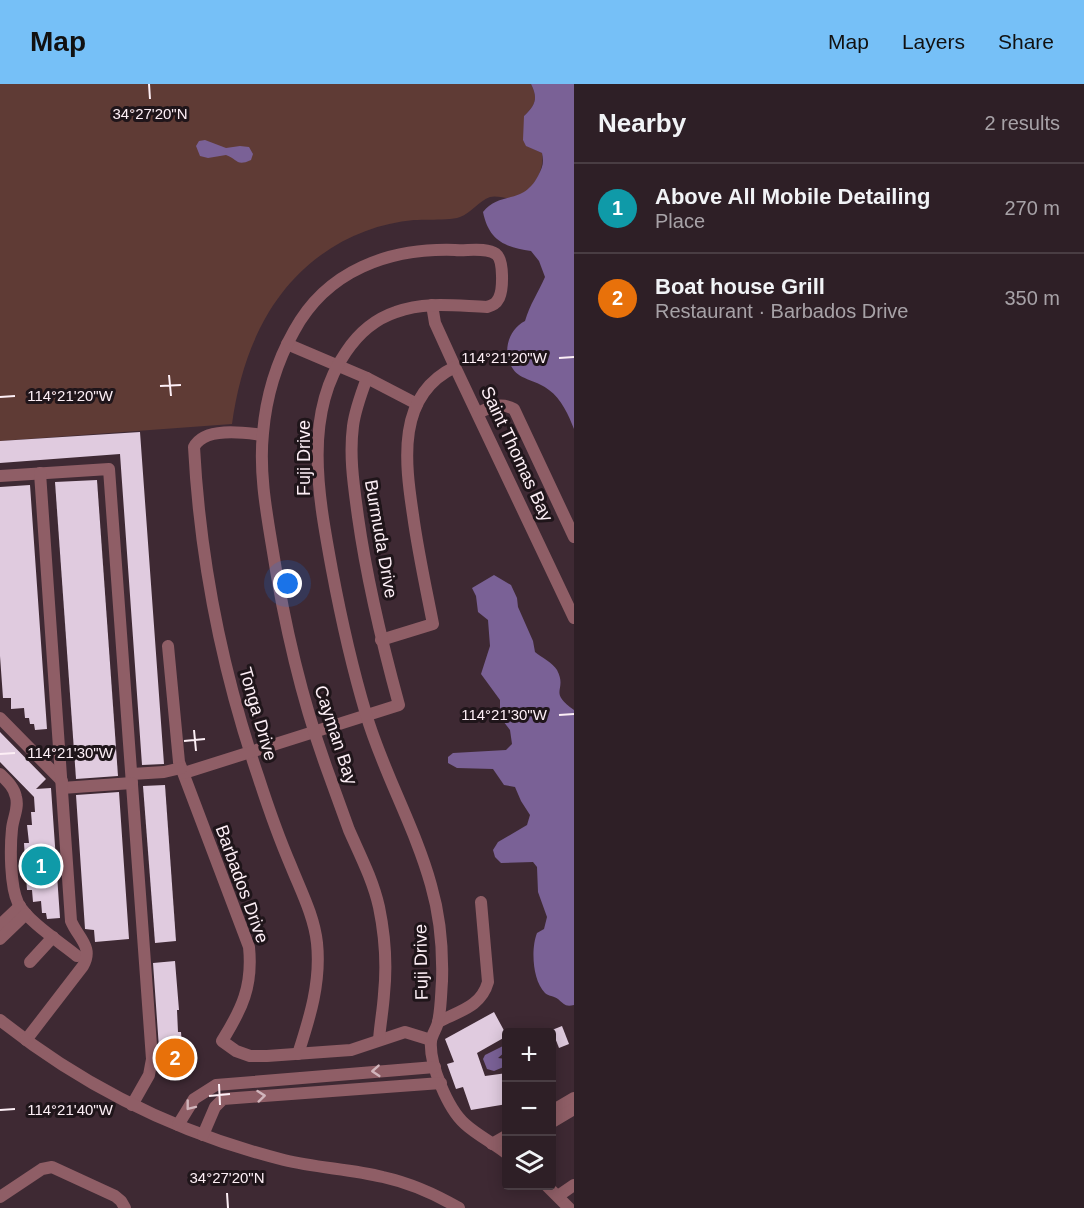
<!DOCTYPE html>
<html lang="en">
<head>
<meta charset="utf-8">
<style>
	:root { --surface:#2e1f26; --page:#3a2c32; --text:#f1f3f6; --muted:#a7a2a7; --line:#493d43; --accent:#76c0f7 }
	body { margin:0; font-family:Arial,sans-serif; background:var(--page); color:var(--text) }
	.controls { position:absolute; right:18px; bottom:18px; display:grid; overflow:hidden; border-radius:6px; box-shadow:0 3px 15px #0003 }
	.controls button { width:54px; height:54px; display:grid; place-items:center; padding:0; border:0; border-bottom:2px solid var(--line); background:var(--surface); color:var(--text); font:30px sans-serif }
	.you { position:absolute; left:288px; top:500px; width:21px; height:21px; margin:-15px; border:4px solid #fff; border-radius:50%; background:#1a73e8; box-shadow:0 0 0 9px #1a73e833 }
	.badge { display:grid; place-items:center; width:39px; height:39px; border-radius:50%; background:var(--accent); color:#fff; font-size:20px; font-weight:700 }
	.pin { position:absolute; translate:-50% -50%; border:3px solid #fff; box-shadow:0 2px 6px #0006 }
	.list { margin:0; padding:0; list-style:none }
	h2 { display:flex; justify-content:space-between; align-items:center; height:78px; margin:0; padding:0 24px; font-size:26px }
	h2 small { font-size:20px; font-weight:400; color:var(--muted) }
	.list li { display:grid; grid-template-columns:39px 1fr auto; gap:18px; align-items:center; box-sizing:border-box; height:90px; padding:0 24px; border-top:2px solid var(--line) }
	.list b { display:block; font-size:22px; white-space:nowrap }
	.list p { margin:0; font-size:20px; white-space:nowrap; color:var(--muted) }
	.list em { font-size:20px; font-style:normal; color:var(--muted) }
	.icon { flex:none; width:33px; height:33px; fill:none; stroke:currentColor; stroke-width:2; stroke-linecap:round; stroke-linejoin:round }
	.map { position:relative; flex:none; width:574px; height:1124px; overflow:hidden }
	header { display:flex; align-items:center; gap:36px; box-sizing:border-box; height:84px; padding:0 30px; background:var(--accent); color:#111 }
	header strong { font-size:28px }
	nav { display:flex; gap:33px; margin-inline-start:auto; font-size:21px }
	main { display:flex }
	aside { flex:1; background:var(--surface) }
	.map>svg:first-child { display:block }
	.green { fill:#5f3b35 }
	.water { fill:#7a6196 }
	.building { fill:#e0cbdf }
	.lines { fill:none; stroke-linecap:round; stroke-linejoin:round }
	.minor { stroke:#8f5e66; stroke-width:12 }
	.oneway { stroke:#d1b5bc }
	.ticks { fill:none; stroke:#fdeff6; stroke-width:2 }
	.labels { text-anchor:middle; stroke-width:6; stroke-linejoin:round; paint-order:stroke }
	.street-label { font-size:18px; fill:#fdeff6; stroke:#1f151a }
	.ticks-label { font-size:15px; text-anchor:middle; fill:#fdeff6; stroke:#1f151a; stroke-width:6; stroke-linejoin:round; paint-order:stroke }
</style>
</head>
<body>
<header>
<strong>Map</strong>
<nav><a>Map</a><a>Layers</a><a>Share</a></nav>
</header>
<main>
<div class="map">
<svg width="574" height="1124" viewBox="0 0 574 1124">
	<rect width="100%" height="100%" fill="#3e2933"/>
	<path class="green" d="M0 0H531C538 14 536 21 524 32L527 62 542 69C545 87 532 110 513 114 505 115 497 111 490 113 479 117 471 129 460 133 449 137 427 135 414 136 381 139 348 151 321 171 266 211 241 274 232 340L0 357Z"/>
	<g class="water">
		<path d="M531 0H574V345C569 332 561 314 549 306 539 297 520 296 513 285 501 268 509 245 525 237 530 220 538 209 545 193L539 177 531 167C505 163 489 157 483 128 500 107 523 121 538 92 543 83 544 78 542 69L526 62 523 56 524 32C536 21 538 14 531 0Z"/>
		<path d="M205 56 226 64 240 62 249 63 253 70 251 76C236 83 238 75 226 71L208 74 200 72 196 62 199 57Z"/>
		<path d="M494 491 511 501 517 514 518 523 533 557 535 568C541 573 553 579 557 586 568 607 547 607 574 626V921C565 923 564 920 558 915 554 912 548 912 545 909 532 896 531 864 537 849L544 845 547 833 538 808 537 783 533 778 501 779 495 773 493 766 498 758 527 741 530 731 521 717 515 703 504 701 493 685 457 684 448 679V673L453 669 506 666 512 660 510 646 500 633V616L481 590 490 562 488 536 478 528 476 512 472 504Z"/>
		<polygon points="503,962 506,967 498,974 506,975 506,982 494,987 487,985 483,975 485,971"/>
	</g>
	<g class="building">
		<polygon points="140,348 164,680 142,681 120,370 0,379 0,357"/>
		<polygon points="97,396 118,692 76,695 55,398"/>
		<polygon points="30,401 47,645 35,646 34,640 30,640 29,634 25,634 24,624 11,625 11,614 3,614 0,572 0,403"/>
		<polygon points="0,648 46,695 36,705 51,704 60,834 47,835 46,829 42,829 41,817 33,818 32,806 27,806 24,759 29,759 27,741 32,741 31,728 35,728 34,713 0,678"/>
		<polygon points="165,701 176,857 155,859 143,702"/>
		<polygon points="119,708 129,855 95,858 94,846 85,845 76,711"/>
		<polygon points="175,877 179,926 177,926 178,948 181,948 182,962 159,964 153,879"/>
		<polygon points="494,928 507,952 477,969 485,992 507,989 507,1020 471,1026 463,1003 456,1005 447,980 454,978 445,955"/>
		<polygon points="562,942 569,960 559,964 552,946"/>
	</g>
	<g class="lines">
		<g class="minor">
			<polyline points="432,221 435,239 455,283 574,534"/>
			<polyline points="287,260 367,294 417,320"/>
			<path d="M478 329C491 323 500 318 514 325L574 453"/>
			<path d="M262 351C242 348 204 343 194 363 200 476 222 586 258 692 268 723 278 752 291 782 301 807 314 832 317 859 321 898 310 933 298 970"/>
			<polyline points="0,392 109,385 152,975 149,991 132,1021"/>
			<path d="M381 556 433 540C426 504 418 468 413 431 405 378 396 311 455 283"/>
			<path d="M168 562 179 678 249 863C253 902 242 925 222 957L236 967 250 972H267L351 966 405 948 431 956"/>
			<polyline points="0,634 62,697"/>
			<path d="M184 689 399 621C382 559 367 497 358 433 354 403 349 373 353 342 355 326 361 310 367 294"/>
			<path d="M0 690C7 697 14 703 16 713 19 724 13 734 12 745 10 764 10 802 18 819 28 838 60 858 77 872"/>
			<polyline points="132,690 164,688 181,684"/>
			<polyline points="62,704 132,699"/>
			<polyline points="0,841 20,822"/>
			<polyline points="0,855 26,830"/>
			<polyline points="30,878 53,853"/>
			<path d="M0 936C84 1003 180 1050 284 1076 317 1084 351 1085 383 1093 410 1099 435 1110 459 1124"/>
			<path d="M438 938C459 927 481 923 488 898L481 818"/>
			<path d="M26 956 83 882C94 863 78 854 71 837L40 389"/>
			<path d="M379 956C380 941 383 926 384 910 387 881 385 852 379 823 373 796 360 771 349 746 342 727 335 707 328 688 301 614 284 539 272 462 266 426 259 387 263 349 266 313 276 279 294 247 327 186 389 164 455 166 467 167 486 163 496 170 504 176 503 206 499 214 496 220 493 221 487 223 457 222 426 217 396 228 375 235 358 250 346 268 302 331 319 415 332 486 341 534 352 583 366 630 383 688 415 743 431 801 440 832 443 865 442 897 441 910 441 925 438 938 437 944 432 950 431 957 429 980 448 1025 465 1040 477 1051 493 1059 506 1069"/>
			<polyline points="552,1027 574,1014"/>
			<polyline points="552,1038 574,1025"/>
			<polyline points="178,1041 194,1015 216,1001 435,983"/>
			<polyline points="203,1051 215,1023 223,1015 441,999"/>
			<polyline points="492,1060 506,1052"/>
			<polyline points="547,1102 569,1124"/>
			<polyline points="558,1112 574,1101"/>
			<polyline points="0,1113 42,1085 52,1083 115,1112 121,1117 125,1124"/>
		</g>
	</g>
	<defs><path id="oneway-chevron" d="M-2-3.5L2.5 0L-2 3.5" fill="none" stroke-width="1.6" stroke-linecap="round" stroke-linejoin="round" transform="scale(1.5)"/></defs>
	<g class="oneway">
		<use href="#oneway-chevron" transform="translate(376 987) rotate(176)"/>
		<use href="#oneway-chevron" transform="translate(261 1012) rotate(-6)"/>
		<use href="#oneway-chevron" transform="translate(190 1022) rotate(128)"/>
	</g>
	<path class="ticks" d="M149 0 150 15M559 274 574 273M169 291 171 312M160 302 181 301M0 313 15 312M559 631 574 630M194 646 196 667M184 657 205 655M0 670 15 669M219 1000 220 1021M209 1012 230 1010M0 1026 15 1025M227 1109 228 1124"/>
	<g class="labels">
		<g class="street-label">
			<text transform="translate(517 370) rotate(65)" y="6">Saint Thomas Bay</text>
			<text transform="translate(304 374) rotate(-90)" y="6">Fuji Drive</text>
			<text transform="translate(381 455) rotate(80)" y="6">Burmuda Drive</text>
			<text transform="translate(258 630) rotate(74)" y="6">Tonga Drive</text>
			<text transform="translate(336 651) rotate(72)" y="6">Cayman Bay</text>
			<text transform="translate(242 800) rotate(70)" y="6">Barbados Drive</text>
			<text transform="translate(421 878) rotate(-91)" y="6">Fuji Drive</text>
		</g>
	</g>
	<g class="ticks-label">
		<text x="150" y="35">34°27'20"N</text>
		<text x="504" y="279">114°21'20"W</text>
		<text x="70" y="317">114°21'20"W</text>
		<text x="504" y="636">114°21'30"W</text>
		<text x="70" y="674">114°21'30"W</text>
		<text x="70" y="1031">114°21'40"W</text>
		<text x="227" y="1099">34°27'20"N</text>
	</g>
</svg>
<div class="controls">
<button>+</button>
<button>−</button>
<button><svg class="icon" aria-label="layers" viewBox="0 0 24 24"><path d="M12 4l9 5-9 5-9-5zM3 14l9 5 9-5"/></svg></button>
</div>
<div class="you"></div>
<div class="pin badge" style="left:41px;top:782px;background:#0f9aa8">1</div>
<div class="pin badge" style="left:175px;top:974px;background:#e8710a">2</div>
</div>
<aside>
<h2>Nearby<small>2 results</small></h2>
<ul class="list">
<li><span class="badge" style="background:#0f9aa8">1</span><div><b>Above All Mobile Detailing</b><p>Place</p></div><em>270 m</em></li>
<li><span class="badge" style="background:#e8710a">2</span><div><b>Boat house Grill</b><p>Restaurant · Barbados Drive</p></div><em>350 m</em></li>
</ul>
</aside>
</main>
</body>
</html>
